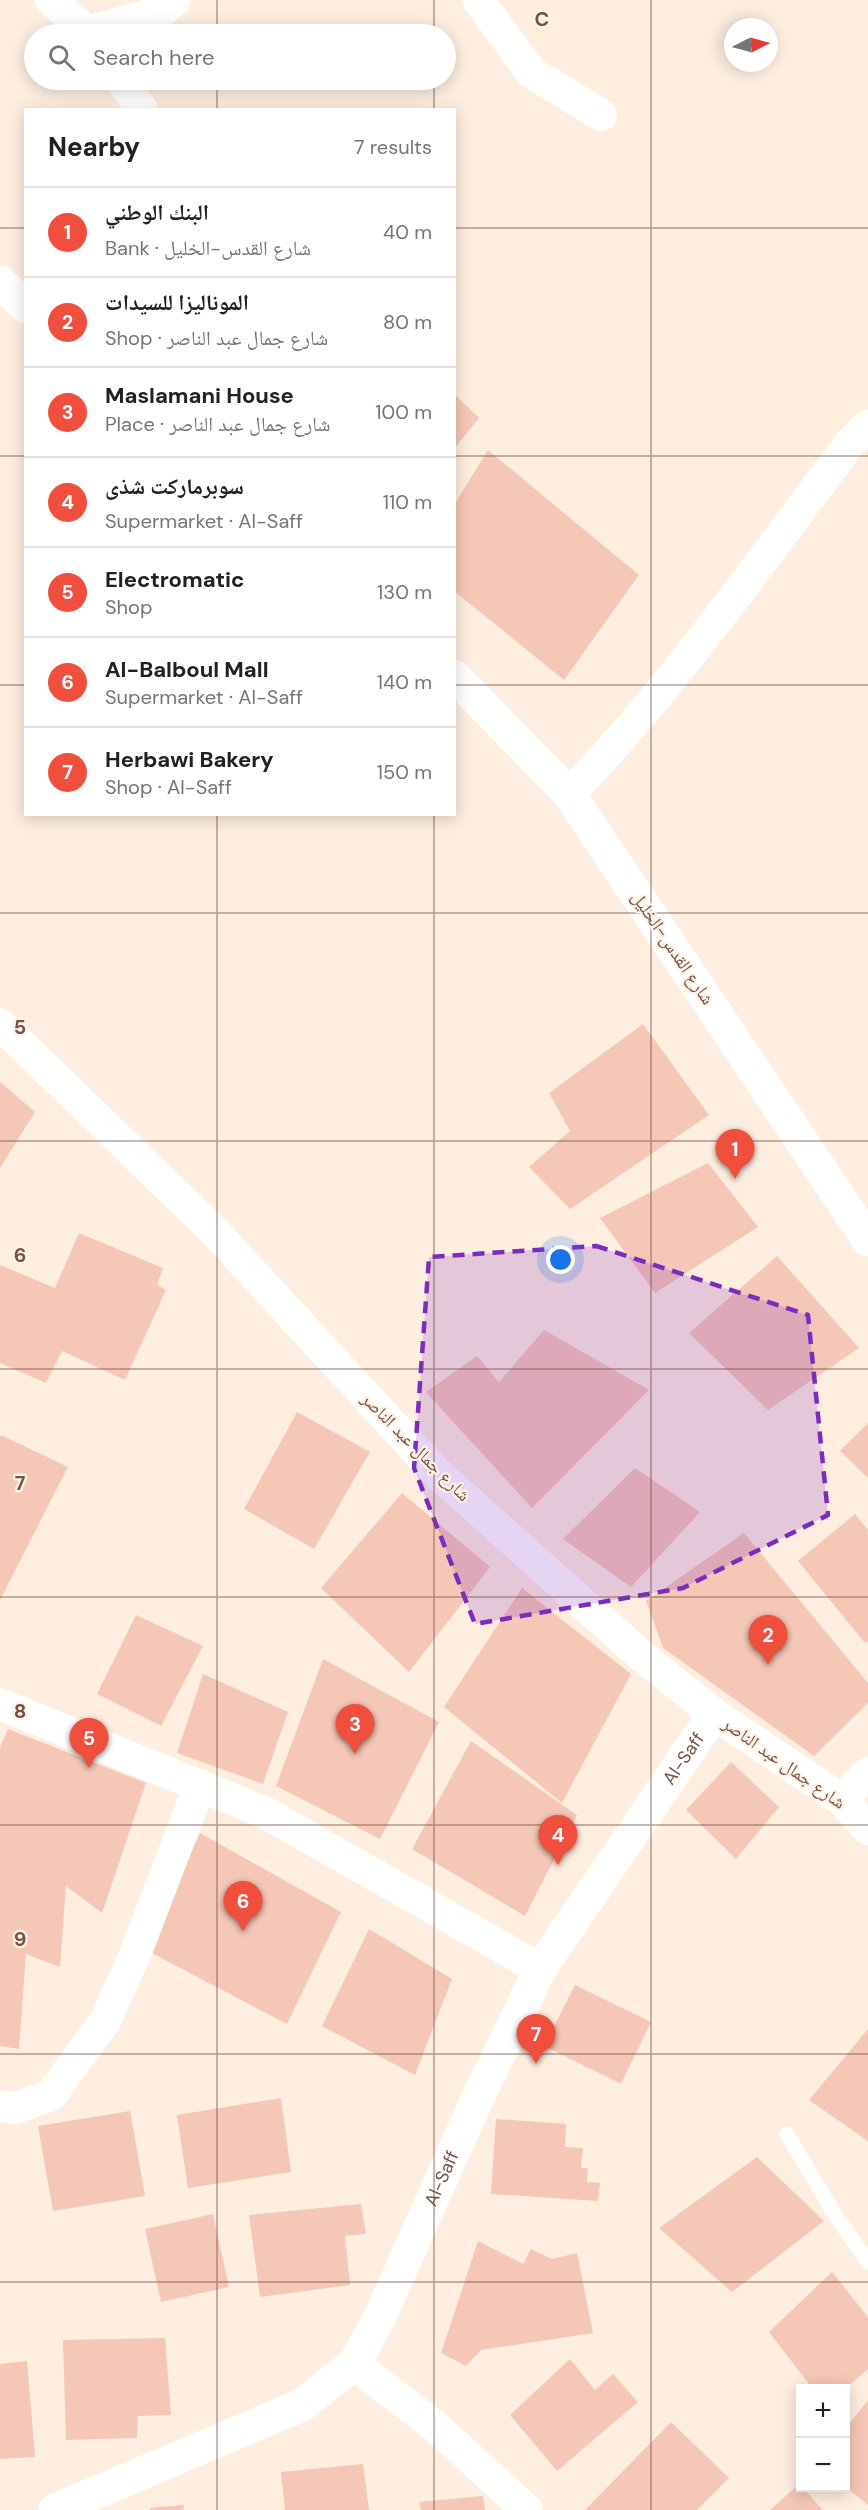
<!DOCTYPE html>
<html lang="en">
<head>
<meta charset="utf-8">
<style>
	:root { --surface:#fff; --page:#f2f2f2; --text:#202124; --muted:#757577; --line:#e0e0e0; --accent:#f04f3d }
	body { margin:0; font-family:"DM Sans","Noto Naskh Arabic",sans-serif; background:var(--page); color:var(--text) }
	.controls { position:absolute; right:18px; bottom:18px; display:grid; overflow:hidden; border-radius:0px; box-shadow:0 3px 15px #0003 }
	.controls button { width:54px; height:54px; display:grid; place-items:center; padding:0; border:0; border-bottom:2px solid var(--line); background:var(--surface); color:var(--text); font:30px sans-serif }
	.compass { position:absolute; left:724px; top:18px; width:54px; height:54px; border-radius:50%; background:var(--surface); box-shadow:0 3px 15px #0003; rotate:84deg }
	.you { position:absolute; left:561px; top:1260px; width:21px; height:21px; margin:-15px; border:4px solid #fff; border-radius:50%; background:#1a73e8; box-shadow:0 0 0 9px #1a73e833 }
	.badge { display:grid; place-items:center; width:39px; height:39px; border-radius:50%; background:var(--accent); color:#fff; font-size:20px; font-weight:700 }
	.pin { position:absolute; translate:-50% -50px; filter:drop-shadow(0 2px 3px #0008) }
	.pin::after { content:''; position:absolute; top:32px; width:21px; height:18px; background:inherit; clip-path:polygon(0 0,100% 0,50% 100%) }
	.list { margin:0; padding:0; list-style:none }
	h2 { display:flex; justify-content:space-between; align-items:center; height:78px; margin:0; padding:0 24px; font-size:26px }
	h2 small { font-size:20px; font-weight:400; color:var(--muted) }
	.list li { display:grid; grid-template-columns:39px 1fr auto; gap:18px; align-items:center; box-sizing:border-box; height:90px; padding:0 24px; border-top:2px solid var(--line) }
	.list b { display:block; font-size:22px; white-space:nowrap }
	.list p { margin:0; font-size:20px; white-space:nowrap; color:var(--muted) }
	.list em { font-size:20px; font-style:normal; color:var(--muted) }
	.icon { flex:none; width:33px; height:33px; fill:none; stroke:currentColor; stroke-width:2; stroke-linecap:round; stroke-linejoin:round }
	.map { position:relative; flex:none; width:868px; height:2510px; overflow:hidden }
	.search { position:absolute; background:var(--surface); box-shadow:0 3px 15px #0003; left:24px; top:24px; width:432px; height:66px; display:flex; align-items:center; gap:15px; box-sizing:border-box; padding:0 21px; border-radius:33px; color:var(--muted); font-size:22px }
	.panel { position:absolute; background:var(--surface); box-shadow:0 3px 15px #0003; left:24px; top:108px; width:432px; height:708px; border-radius:0px }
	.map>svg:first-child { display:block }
	.building { fill:#f5c7b6 }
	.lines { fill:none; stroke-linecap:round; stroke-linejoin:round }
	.service { stroke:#fff; stroke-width:15 }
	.minor { stroke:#fff; stroke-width:32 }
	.tertiary { stroke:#fff; stroke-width:33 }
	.secondary { stroke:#fff; stroke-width:33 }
	.marked { fill:#7b2cbf; fill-opacity:0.2; stroke:#7b2cbf; stroke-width:4.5; stroke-dasharray:12 8; stroke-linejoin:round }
	.grid { fill:none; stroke:#755146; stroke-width:1.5; stroke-opacity:0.55 }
	.labels { text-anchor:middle; stroke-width:4.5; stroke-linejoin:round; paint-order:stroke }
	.street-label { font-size:18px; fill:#755146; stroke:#fff3e7 }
	.grid-label { font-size:20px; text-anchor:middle; font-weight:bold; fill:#755146; stroke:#fff3e7; stroke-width:4.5; stroke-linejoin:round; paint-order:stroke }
</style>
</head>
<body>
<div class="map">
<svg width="868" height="2510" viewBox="0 0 868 2510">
	<rect width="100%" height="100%" fill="#feeee0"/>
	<g class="building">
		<polygon points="454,394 479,418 454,449"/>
		<polygon points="488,450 639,575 564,680 454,591 454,505"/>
		<polygon points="643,1024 709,1115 570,1209 529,1167 570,1131 549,1093"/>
		<polygon points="0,1082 35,1112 0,1168"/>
		<polygon points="708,1163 758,1227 655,1293 600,1218"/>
		<polygon points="79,1233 163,1268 157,1285 166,1290 125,1380 62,1351 46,1383 0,1363 0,1265 55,1288"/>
		<polygon points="777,1256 859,1348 768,1410 689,1333"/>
		<polygon points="544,1330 649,1390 532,1508 426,1392 477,1356 499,1382"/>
		<polygon points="297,1412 370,1452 314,1549 244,1509"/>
		<polygon points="868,1423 868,1478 840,1451"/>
		<polygon points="1,1435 68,1467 0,1600 0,1438"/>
		<polygon points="635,1468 700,1512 631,1587 563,1539"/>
		<polygon points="402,1493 490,1567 409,1672 321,1588"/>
		<polygon points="855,1514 868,1530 868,1641 865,1643 798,1561"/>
		<polygon points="744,1533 868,1683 868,1703 814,1756 663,1648 646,1601"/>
		<polygon points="522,1588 631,1674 562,1803 444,1707"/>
		<polygon points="136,1615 203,1646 161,1726 97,1694"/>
		<polygon points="323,1659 439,1722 380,1839 276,1786"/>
		<polygon points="203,1674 288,1712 263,1784 177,1753"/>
		<polygon points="8,1729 146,1783 102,1913 66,1886 60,1967 26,1954 19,2049 0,2046 0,1748"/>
		<polygon points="471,1741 577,1815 525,1916 412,1849"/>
		<polygon points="731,1762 779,1807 736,1859 686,1810"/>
		<polygon points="200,1833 341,1912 287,2024 146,1950"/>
		<polygon points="369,1929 452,1979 415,2075 322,2026"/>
		<polygon points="575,1985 651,2022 621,2084 544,2046"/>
		<polygon points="868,2029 868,2141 809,2100"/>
		<polygon points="281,2098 291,2172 188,2188 177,2115"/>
		<polygon points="130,2111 145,2196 53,2211 38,2126"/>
		<polygon points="496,2119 566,2124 565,2147 583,2148 581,2168 588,2168 587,2182 600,2183 598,2201 491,2194"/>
		<polygon points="757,2157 824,2221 732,2292 659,2228"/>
		<polygon points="361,2204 366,2234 345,2236 350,2285 260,2297 249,2215"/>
		<polygon points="213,2214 229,2287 161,2302 145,2229"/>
		<polygon points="478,2241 523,2264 531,2249 552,2259 577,2253 593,2333 481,2350 466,2366 441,2353"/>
		<polygon points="832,2272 868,2317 868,2369 846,2388 812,2388 769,2332"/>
		<polygon points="165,2338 171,2415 138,2416 137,2438 66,2440 63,2340"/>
		<polygon points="570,2359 595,2390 613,2374 638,2402 557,2471 510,2415"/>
		<polygon points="27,2361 35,2457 0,2459 0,2364"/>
		<polygon points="868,2400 868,2505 846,2487 846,2428"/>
		<polygon points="671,2422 729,2478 697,2510 585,2510"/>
		<polygon points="363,2464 369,2510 285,2510 281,2472"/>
		<polygon points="799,2484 823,2510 770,2510"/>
		<polygon points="483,2496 485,2510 421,2510 419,2502"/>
		<polygon points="183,2505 184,2510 150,2510 150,2508"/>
	</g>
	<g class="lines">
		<polyline class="service" points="787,2134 834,2213 868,2262"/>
		<g class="minor">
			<polyline points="51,0 90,34"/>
			<polyline points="478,0 532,73 601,115"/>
			<polyline points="88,32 162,11 175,0"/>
			<polyline points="122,80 142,110"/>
			<path d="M569 794C673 688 761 560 851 442L868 425"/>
			<polyline points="0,1024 214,1231 437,1473 644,1658 714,1714 842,1800 868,1829"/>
			<polyline points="0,1704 266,1813 540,1969"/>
			<polyline points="842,1800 868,1773"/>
			<polyline points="0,2106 15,2108 51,2095 105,2021 134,1957 200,1785"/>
			<polyline points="354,2364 436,2427 527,2510"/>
		</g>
		<path class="tertiary" id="s1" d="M55 2510 302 2405 354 2364 379 2319 474 2106 540 1969 714 1714"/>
		<g class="secondary">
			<polyline points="0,282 26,307"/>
			<polyline points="454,676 569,794 868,1240"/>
		</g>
	</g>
	<path class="marked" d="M596 1246 808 1315 828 1515 683 1588 475 1624 414 1468 429 1257Z"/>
	<path class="grid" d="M217 0V34M434 0V34M651 0V2510M217 80V110M434 80V110M0 228H26M454 228H868M0 456H26M454 456H868M0 685H26M454 685H868M217 814V2510M434 814V2510M0 913H868M0 1141H868M0 1369H868M0 1597H868M0 1825H868M0 2054H868M0 2282H868"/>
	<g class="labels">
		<g class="street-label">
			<text transform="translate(673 948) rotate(56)" y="6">شارع القدس-الخليل</text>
			<text transform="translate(416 1447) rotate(45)" y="6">شارع جمال عبد الناصر</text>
			<text dy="6" stroke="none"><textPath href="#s1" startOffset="1026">Al-Saff</textPath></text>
			<text transform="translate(784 1763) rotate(35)" y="6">شارع جمال عبد الناصر</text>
			<text dy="6" stroke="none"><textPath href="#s1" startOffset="540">Al-Saff</textPath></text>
		</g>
	</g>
	<g class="grid-label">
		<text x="542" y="26">C</text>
		<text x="20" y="1034">5</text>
		<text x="20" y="1262">6</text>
		<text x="20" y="1490">7</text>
		<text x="20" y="1718">8</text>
		<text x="20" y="1946">9</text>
	</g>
</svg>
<div class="controls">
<button>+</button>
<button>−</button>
</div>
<svg class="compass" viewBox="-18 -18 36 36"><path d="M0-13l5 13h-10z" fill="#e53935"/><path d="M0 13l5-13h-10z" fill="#757577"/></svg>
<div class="you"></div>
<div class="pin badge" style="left:735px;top:1179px">1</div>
<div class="pin badge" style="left:768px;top:1665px">2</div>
<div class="pin badge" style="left:355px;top:1754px">3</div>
<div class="pin badge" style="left:558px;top:1865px">4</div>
<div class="pin badge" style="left:89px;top:1768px">5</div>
<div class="pin badge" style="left:243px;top:1931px">6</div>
<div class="pin badge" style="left:536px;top:2064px">7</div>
<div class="search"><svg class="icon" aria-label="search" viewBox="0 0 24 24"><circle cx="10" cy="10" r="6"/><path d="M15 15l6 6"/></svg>Search here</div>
<section class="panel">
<h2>Nearby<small>7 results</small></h2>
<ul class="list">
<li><span class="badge">1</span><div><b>البنك الوطني</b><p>Bank · شارع القدس-الخليل</p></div><em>40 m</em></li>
<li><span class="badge">2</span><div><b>الموناليزا للسيدات</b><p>Shop · شارع جمال عبد الناصر</p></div><em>80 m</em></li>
<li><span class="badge">3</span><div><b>Maslamani House</b><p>Place · شارع جمال عبد الناصر</p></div><em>100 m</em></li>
<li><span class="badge">4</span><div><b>سوبرماركت شذى</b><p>Supermarket · Al-Saff</p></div><em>110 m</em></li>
<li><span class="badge">5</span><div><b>Electromatic</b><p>Shop</p></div><em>130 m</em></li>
<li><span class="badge">6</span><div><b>Al-Balboul Mall</b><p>Supermarket · Al-Saff</p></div><em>140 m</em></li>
<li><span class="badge">7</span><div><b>Herbawi Bakery</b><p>Shop · Al-Saff</p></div><em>150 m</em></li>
</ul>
</section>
</div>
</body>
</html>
